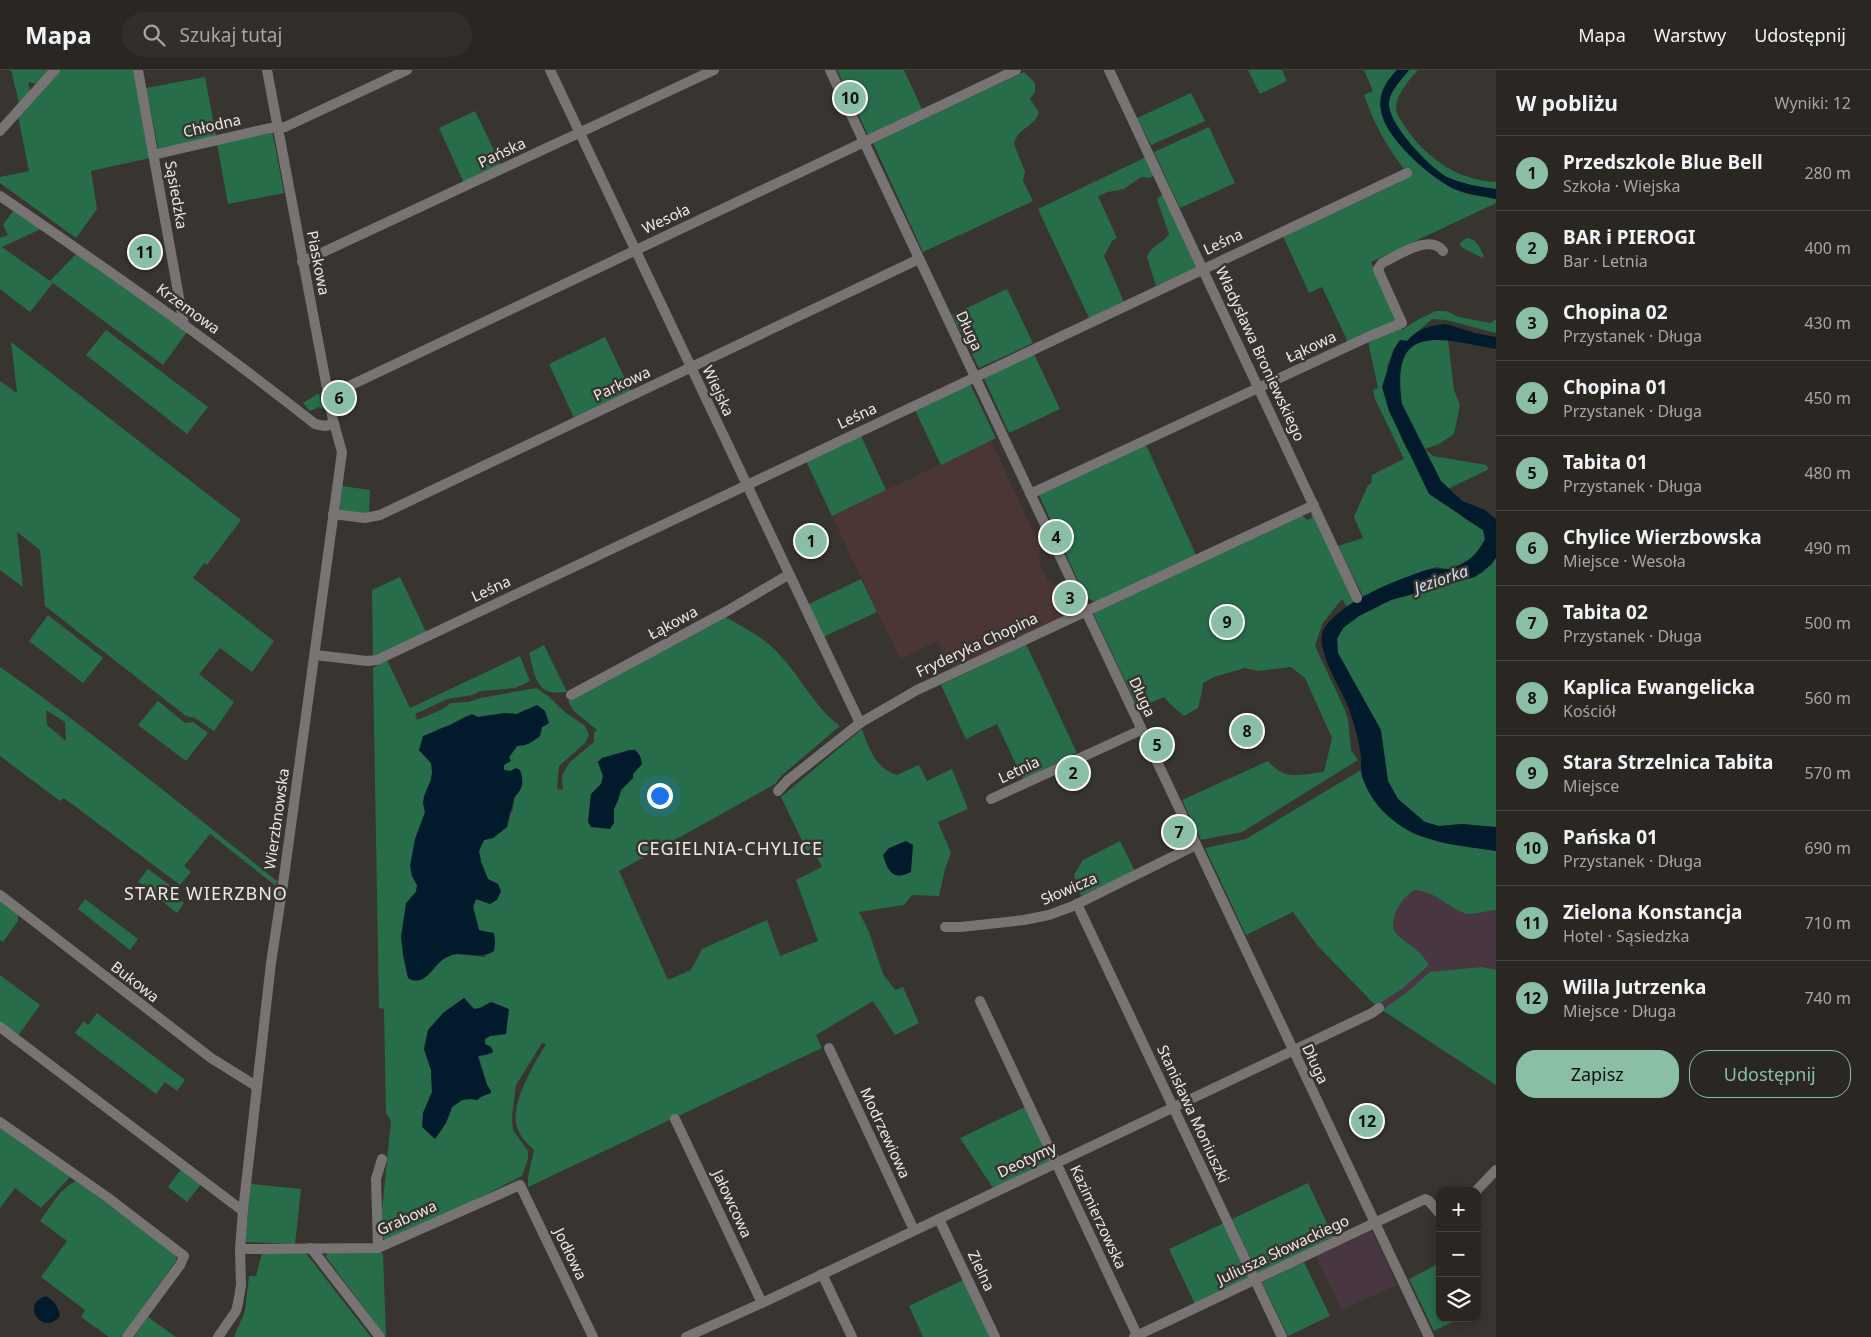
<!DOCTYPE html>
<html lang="pl">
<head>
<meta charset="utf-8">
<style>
	:root { --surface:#2a2723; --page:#322f2b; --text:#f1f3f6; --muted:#a5a5a6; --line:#464441; --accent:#8abfa5 }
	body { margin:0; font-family:"Noto Sans",sans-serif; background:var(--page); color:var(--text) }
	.controls { position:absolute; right:15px; bottom:15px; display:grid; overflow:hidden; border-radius:10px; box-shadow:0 2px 8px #0003 }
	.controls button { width:45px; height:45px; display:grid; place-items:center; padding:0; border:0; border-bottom:1px solid var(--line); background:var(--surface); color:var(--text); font:25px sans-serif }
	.you { position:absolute; left:659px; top:725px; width:18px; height:18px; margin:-12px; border:4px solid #fff; border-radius:50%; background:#1a73e8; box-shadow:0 0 0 8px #1a73e833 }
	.badge { display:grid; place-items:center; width:32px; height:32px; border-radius:50%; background:var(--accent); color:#111; font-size:16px; font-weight:700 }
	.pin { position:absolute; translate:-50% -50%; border:2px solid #fff; box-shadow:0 1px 5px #0006 }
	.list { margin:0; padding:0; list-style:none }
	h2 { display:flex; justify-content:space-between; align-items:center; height:65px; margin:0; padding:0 20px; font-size:21px }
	h2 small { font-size:16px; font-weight:400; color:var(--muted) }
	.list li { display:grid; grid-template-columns:32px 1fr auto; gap:15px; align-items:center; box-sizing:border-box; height:75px; padding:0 20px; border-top:1px solid var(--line) }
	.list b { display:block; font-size:19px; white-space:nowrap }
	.list p { margin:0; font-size:16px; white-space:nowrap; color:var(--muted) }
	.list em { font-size:16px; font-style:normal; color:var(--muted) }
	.actions { display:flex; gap:10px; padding:15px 20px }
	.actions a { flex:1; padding:11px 0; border:1px solid var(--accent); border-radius:20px; text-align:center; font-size:18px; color:var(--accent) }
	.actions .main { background:var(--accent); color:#111 }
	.icon { flex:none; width:28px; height:28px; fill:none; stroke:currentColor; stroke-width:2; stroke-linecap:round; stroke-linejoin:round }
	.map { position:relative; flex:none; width:1496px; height:1267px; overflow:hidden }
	header { display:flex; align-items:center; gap:30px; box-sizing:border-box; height:70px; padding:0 25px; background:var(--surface); border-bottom:1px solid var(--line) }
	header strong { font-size:24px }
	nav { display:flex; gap:28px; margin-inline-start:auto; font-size:18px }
	.search { width:350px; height:45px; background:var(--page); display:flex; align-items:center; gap:12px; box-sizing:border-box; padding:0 18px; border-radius:28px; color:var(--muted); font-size:19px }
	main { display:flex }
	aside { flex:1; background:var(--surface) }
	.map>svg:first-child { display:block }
	.commercial { fill:#483640 }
	.medical { fill:#4b3635 }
	.green { fill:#286d4a; fill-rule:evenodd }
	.water { fill:#011b2d }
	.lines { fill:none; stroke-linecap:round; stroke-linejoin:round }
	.minor { stroke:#787474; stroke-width:10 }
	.labels { text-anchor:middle; stroke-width:5; stroke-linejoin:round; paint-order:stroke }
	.street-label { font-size:15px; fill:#ece9e6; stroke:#38342f }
	.water-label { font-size:16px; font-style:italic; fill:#cde0f0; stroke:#38342f }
	.quarter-label { font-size:18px; letter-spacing:1px; fill:#ece9e6; stroke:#38342f }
</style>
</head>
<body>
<header>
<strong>Mapa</strong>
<div class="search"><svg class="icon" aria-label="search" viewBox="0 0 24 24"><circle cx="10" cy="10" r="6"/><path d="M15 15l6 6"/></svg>Szukaj tutaj</div>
<nav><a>Mapa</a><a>Warstwy</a><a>Udostępnij</a></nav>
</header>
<main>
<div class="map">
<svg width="1496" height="1267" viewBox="0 0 1496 1267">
	<rect width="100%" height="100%" fill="#38342f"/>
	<g class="commercial">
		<polygon points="1496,796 1496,1015 1377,936 1317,875 1293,842"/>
		<polygon points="1371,1160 1397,1215 1342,1240 1316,1186"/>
	</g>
	<polygon class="medical" points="991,370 1041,479 1038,489 1047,509 1057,515 1066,515 1070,524 1068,526 1071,533 1073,532 1077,542 952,600 938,571 900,589 832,446"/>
	<g class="green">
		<polygon points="11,0 50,0 37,14 28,12 31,24 20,37"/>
		<polygon points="59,0 133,0 150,88 91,101 97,139 76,168 0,113 0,107 29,101 18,46"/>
		<polygon points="837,0 904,0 922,39 868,65"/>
		<polygon points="1248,0 1282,0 1287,11 1260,24"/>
		<path d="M1364 0H1397C1371 26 1379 48 1400 73 1414 92 1431 106 1452 118 1464 125 1482 126 1496 129V133L1371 192 1398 251 1348 272 1322 217 1309 223 1283 166 1398 113 1394 104 1404 99C1386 75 1374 54 1364 25L1373 21Z"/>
		<path d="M1409 0H1418C1410 9 1397 23 1396 37 1396 45 1402 52 1406 58 1426 88 1459 111 1496 112V119C1480 117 1462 114 1447 107 1430 98 1386 52 1389 32 1390 20 1402 10 1409 0Z"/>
		<path d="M1024 2 1035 13V22L1030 29 1039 42C1036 56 1016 59 1014 74L1025 102 1023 111 1033 131 923 182 873 73Z"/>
		<polygon points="205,7 216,66 271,55 284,123 228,134 217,74 158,87 158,77 146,18"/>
		<polygon points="1191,23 1205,51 1151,75 1137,48"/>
		<polygon points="475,41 501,95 464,113 439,58"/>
		<polygon points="1209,57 1235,113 1180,138 1154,82"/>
		<polygon points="1146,87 1154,106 1149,108 1141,107 1124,119 1108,122 1098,126 1117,168 1112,171 1104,186 1122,227 1123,232 1089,248 1038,139"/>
		<path d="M1163 124 1197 197 1156 216 1147 187C1151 175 1163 174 1169 164L1157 129Z"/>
		<polygon points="14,140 41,159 2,177 50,211 76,184 187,262 163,295 53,213 30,242 0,219 0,168 8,165 3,155"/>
		<path d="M1467 168C1477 169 1480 178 1484 186L1482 188 1461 177 1460 173Z"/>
		<polygon points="1007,219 1033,273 979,298 952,245"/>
		<polygon points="1436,241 1446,241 1459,247 1491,253 1496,249 1496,263 1446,250 1432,249 1407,271 1400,270 1394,279 1387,297 1397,357 1403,372 1408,381 1462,447 1483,460 1485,469 1474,487 1458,495 1448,499 1436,497 1402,509 1364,528 1338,476 1363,468 1354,447 1368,415 1371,414 1372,405 1404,389 1375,329 1373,320 1378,318 1368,271 1401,257 1402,260 1419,249"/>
		<polygon points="106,260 208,337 187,364 86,285"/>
		<polygon points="605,267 631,321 574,348 549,294"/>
		<path d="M1436 269 1448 270 1454 320 1460 335 1454 364 1439 374 1425 379 1433 386 1486 395 1489 399 1448 419 1441 411 1432 397 1402 334C1399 317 1396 285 1413 275 1419 272 1429 271 1436 269Z"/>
		<polygon points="11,272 241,450 207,495 204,493 193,508 274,571 252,602 220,578 199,604 234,632 214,661 195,648 186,646 45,536 40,480 17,462 23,517 0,500 0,311 17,323"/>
		<polygon points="1034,284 1060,339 1009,363 984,308"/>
		<polygon points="970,314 996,368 941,395 915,340"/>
		<polygon points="319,323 323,339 319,337 310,341 303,333"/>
		<polygon points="861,366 886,420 832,446 806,391"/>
		<polygon points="1146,375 1196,485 1096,532 1086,528 1039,425"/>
		<polygon points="342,416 370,420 369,444 339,441"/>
		<path d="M1311 442H1312L1356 532 1347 537 1342 529 1322 554 1315 576 1345 640 1348 650 1351 680 1358 690 1242 762 1201 770 1182 730 1268 691C1286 712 1299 704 1324 702L1332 668 1305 608 1291 597 1258 601 1245 598 1214 607 1203 613 1202 621 1198 638 1184 646 1172 636 1164 627 1138 638 1093 543 1300 446H1303L1307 450 1312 448Z"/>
		<polygon points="1496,488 1496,757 1462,754 1439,756 1424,752 1398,729 1388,711 1380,660 1338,583 1337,569 1343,558 1359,546 1391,530 1464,510 1482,503"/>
		<polygon points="400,507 426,562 373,587 372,520"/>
		<polygon points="861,509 877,542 823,567 807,535"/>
		<polygon points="48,545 103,588 83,613 29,571"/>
		<path d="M725 547C744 557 764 568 779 584 801 607 815 638 840 656L782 705 775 714 619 801 668 910 691 900 702 879 767 850 780 886 818 871 796 810 822 797 812 778 807 781 781 727 862 659C869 679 875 698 897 705L919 695 927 711 952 699 968 739 938 752 951 783 945 799 939 826 912 825 904 835 859 842 869 862 883 904 895 920 903 917 919 953 895 965 873 931 816 965 822 978 528 1117V1107L534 1080C529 1075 522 1069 519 1062 506 1039 534 994 546 974L542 973 516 1015 512 1047 513 1060 528 1081V1089L522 1106 471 1132 384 1172 381 1150 391 1051 386 1043 384 939 379 938 373 598 387 590 410 638 520 586 530 611 515 618 481 621 472 625 448 629 415 644 417 650 441 640 451 633 468 632 481 628 536 618 548 626 566 643 585 656 589 665 585 673 559 696 557 719 563 720 562 706 569 693 594 672V663L597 660 573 640 568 631ZM526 639 547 655 542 657 540 666C532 672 527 676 517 676L504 695V700L510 701 518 723 514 728 513 740 510 744 507 757 493 768 484 770 479 781 481 792 488 809 498 814 480 830 476 829 473 837 486 887 455 884 441 890 410 828 416 822 417 815 412 806 425 742C420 723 439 706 430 692 427 688 422 684 419 680L438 659 450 655 466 646 478 647 505 643 517 644ZM630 680 642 694 633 704V708L621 720 618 730 614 739V753L588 752 591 724 601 714 603 706 598 692 602 688ZM464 928 474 939 480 938 491 932 508 939 505 964 490 966 485 969V974L491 977 488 985 478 986 487 1015 491 1021 477 1030 470 1029 462 1030 452 1037 446 1053 435 1069 423 1043 432 1022 431 1000 424 979 443 943Z"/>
		<polygon points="1026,574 1077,683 1023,709 997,654 966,669 941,615"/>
		<path d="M544 575 567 622C562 622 555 623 550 622 534 617 533 596 529 583Z"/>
		<path d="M0 597C96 664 186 739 277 811L276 816 210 764 184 796 191 802 180 815 64 728 60 731 0 686ZM46 640 65 652 66 671 47 655Z"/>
		<polygon points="158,631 185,653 193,652 208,663 186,691 138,655"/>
		<path d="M1361 700 1365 713 1398 754 1414 764 1452 774 1496 781V840C1487 840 1473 846 1464 843 1446 836 1435 821 1414 820 1405 826 1399 834 1395 844 1387 867 1406 869 1419 882 1423 886 1426 891 1429 895L1403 918 1376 936 1317 875 1293 842 1246 865 1205 778 1246 769Z"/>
		<polygon points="1120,771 1135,801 1081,826 1074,805 1083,790"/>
		<polygon points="148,799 171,816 177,828 184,833 177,843 138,812"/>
		<polygon points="85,829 138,869 130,880 78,839"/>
		<polygon points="0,830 18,843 18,851 3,872 0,870"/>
		<polygon points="1482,897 1496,900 1496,1015 1382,940 1406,923 1430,902"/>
		<polygon points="0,905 40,935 17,967 0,954"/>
		<polygon points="97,943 185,1010 177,1021 165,1012 156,1024 75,963 84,951 88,955"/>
		<polygon points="1025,1037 1051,1091 993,1118 960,1068"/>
		<polygon points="0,1057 70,1107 41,1138 15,1118 0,1138"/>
		<polygon points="181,1099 201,1114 187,1132 168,1117"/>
		<path d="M76 1111 176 1184V1191L121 1267H109L81 1247 85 1240 41 1207 67 1171 40 1151C50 1138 60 1118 76 1111Z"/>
		<polygon points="1308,1113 1334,1168 1258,1204 1232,1149"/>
		<polygon points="251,1114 301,1119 295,1174 245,1172"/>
		<polygon points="1224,1153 1250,1208 1195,1234 1169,1179"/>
		<polygon points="305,1182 371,1267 234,1267 245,1241 249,1206 256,1206 262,1183"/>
		<polygon points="327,1183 383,1183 386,1267 326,1187"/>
		<polygon points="1304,1192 1330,1246 1288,1266 1262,1212"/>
		<polygon points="1440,1193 1440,1248 1461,1248 1434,1261 1409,1209"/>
		<polygon points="963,1210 990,1267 923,1267 909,1236"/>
		<polygon points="148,1247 176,1267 134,1267"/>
	</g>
	<g class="water">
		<path d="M1397 0H1409C1402 9 1390 20 1389 32 1386 52 1430 98 1447 107 1462 114 1480 117 1496 119V129C1482 126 1465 124 1452 118 1428 105 1385 68 1381 41 1378 24 1386 11 1397 0Z"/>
		<path d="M1446 254 1475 263 1496 267V279C1439 269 1390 251 1402 334L1441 411 1462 431 1485 440 1496 449V488L1491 495 1475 507 1391 530 1359 546 1343 558 1337 569 1338 583 1381 660 1388 711 1398 729 1425 752 1439 756 1462 754 1496 757V781C1464 776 1426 774 1398 754 1384 744 1372 731 1365 714 1360 703 1361 699 1361 689 1361 676 1352 646 1347 634 1340 617 1312 574 1325 557 1346 529 1394 511 1426 500 1436 497 1439 500 1448 499 1464 497 1479 483 1485 469L1483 460 1429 424 1389 341 1382 317 1394 279 1400 270 1407 271C1417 259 1430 255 1446 254Z"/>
		<path d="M537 635 545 641 549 653 542 657 540 666C532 672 527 676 517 676L509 687 511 691 504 695V700L510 701 516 698 520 700C523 708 524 716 518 723 515 727 515 725 514 730 511 739 509 748 507 757L493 768 484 770 479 781 481 792 488 809 498 814 501 821 497 830 490 834 476 829 473 837 479 860 494 863 495 873 494 881C479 891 464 880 449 886 434 891 427 919 408 908L403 885 401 867 406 833 416 822 417 815 412 806 410 796 415 769 425 742 423 733 424 726 431 710 432 702 431 693 419 680 423 666 450 655 472 644 478 647 505 643 517 644Z"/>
		<path d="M630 680H635C640 684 641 688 642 694L633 704V708L621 720 618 730 614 739V753L610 759 591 757 588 752 591 724 601 714 603 706 598 692 602 688Z"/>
		<path d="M906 771 913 775 911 802C893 811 888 802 883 785L889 778Z"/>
		<polygon points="464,928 474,939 480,938 491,932 509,939 506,964 490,966 485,969 485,974 491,977 493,981 492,983 478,986 487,1015 491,1021 491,1023 480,1027 477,1030 470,1029 462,1030 452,1037 446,1053 435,1069 422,1057 423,1043 432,1022 431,1000 424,979 428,960 443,943"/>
		<path d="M46 1226C55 1232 58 1236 60 1246 43 1267 19 1234 46 1226Z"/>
	</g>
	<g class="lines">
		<g class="minor">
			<polyline points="138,0 184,255"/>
			<polyline points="550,0 860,653"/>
			<polyline points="830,0 1429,1267"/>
			<polyline points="1109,0 1357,528"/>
			<polyline points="0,61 55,0"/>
			<polyline points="153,85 270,58 285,57 407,0"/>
			<path d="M0 126C107 199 213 273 315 354L325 356 334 354"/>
			<polyline points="302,192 714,0"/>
			<polyline points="328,326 1016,0"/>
			<path d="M1030 424 1370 266 1402 253 1379 202 1378 199 1382 193C1397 186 1430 163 1443 181"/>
			<polyline points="333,444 365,448 380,445 919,189"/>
			<polyline points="315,585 367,591 377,590 1407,103"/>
			<polyline points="571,625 727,541 788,505"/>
			<polyline points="778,721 787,711 860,653 917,620 1314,435"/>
			<polyline points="991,729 1141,660"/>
			<polyline points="0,825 211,988 256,1016"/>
			<polyline points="1077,834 1282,1267"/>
			<polyline points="945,857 961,857 1024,850 1049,845 1073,836 1196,775"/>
			<polyline points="980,931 1138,1267"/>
			<polyline points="0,957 243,1141"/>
			<polyline points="829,978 914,1160"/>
			<polyline points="675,1049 762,1233"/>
			<polyline points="0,1052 107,1127 184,1186 180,1195 127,1267"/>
			<polyline points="1476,1121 1496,1100"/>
			<polyline points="939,1149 995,1267"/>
			<polyline points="311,1178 380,1267"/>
			<polyline points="378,1178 376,1109 382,1089"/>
			<polyline points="240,1179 378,1178 520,1115 593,1267"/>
			<polyline points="822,1204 852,1267"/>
			<polyline points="218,1267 236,1241 238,1233 241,1215 240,1179 243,1141 271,893 283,814 342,382 333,350 267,0"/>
			<polyline points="686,1267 762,1233 1372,943 1379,938"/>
			<polyline points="1134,1267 1425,1129 1429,1131 1440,1144"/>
		</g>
	</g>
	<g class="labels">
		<g class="street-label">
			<text transform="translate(212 56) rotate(-13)" y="5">Chłodna</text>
			<text transform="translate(502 83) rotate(-25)" y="5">Pańska</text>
			<text transform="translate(176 125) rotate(80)" y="5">Sąsiedzka</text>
			<text transform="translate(666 149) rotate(-25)" y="5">Wesoła</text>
			<text transform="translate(1223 172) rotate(-25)" y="5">Leśna</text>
			<text transform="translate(318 193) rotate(79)" y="5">Piaskowa</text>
			<text transform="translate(188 239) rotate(36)" y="5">Krzemowa</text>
			<text transform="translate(969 261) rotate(65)" y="5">Długa</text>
			<text transform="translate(1311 277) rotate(-25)" y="5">Łąkowa</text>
			<text transform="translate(1260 284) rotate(65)" y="5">Władysława Broniewskiego</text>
			<text transform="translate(622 314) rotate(-25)" y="5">Parkowa</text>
			<text transform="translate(718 321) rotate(65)" y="5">Wiejska</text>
			<text transform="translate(857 346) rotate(-25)" y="5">Leśna</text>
			<text transform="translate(491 519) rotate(-25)" y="5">Leśna</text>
			<text transform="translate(673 553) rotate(-28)" y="5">Łąkowa</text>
			<text transform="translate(977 575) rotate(-25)" y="5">Fryderyka Chopina</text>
			<text transform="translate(1142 627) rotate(65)" y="5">Długa</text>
			<text transform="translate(1019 700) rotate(-25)" y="5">Letnia</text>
			<text transform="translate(277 749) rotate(-82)" y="5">Wierzbnowska</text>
			<text transform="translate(1069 819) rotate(-23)" y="5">Słowicza</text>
			<text transform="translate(135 912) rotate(38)" y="5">Bukowa</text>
			<text transform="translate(1315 994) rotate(65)" y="5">Długa</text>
			<text transform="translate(1193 1044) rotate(65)" y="5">Stanisława Moniuszki</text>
			<text transform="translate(885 1063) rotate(65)" y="5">Modrzewiowa</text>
			<text transform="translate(1027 1090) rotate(-25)" y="5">Deotymy</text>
			<text transform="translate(732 1134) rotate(65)" y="5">Jałowcowa</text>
			<text transform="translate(1098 1147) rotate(65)" y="5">Kazimierzowska</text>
			<text transform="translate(407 1148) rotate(-24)" y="5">Grabowa</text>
			<text transform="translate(1283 1180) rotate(-25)" y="5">Juliusza Słowackiego</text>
			<text transform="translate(570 1184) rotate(64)" y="5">Jodłowa</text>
			<text transform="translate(981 1201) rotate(65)" y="5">Zielna</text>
		</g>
		<g class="water-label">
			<text transform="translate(1441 509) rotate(-19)" y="6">Jeziorka</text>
		</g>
		<g class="quarter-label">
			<text x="730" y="785">CEGIELNIA-CHYLICE</text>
			<text x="206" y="830">STARE WIERZBNO</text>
		</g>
	</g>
</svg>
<div class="controls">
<button>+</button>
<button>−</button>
<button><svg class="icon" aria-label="layers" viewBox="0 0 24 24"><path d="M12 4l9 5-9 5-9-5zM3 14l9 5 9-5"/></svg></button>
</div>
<div class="you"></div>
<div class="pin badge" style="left:811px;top:471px">1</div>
<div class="pin badge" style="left:1073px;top:703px">2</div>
<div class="pin badge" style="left:1070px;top:528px">3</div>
<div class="pin badge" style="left:1056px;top:467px">4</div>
<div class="pin badge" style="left:1157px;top:675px">5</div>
<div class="pin badge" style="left:339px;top:328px">6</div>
<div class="pin badge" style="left:1179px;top:762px">7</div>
<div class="pin badge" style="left:1247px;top:661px">8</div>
<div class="pin badge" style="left:1227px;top:552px">9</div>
<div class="pin badge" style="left:850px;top:28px">10</div>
<div class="pin badge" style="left:145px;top:182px">11</div>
<div class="pin badge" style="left:1367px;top:1051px">12</div>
</div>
<aside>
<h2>W pobliżu<small>Wyniki: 12</small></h2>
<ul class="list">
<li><span class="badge">1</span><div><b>Przedszkole Blue Bell</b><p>Szkoła · Wiejska</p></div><em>280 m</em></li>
<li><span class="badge">2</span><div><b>BAR i PIEROGI</b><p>Bar · Letnia</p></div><em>400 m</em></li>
<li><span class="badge">3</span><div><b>Chopina 02</b><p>Przystanek · Długa</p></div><em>430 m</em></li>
<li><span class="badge">4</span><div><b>Chopina 01</b><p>Przystanek · Długa</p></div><em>450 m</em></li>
<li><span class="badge">5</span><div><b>Tabita 01</b><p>Przystanek · Długa</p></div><em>480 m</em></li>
<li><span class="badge">6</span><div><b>Chylice Wierzbowska</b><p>Miejsce · Wesoła</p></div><em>490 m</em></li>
<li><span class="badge">7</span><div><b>Tabita 02</b><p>Przystanek · Długa</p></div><em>500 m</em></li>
<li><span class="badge">8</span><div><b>Kaplica Ewangelicka</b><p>Kościół</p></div><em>560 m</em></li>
<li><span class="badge">9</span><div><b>Stara Strzelnica Tabita</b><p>Miejsce</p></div><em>570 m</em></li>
<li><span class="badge">10</span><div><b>Pańska 01</b><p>Przystanek · Długa</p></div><em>690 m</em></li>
<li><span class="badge">11</span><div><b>Zielona Konstancja</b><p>Hotel · Sąsiedzka</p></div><em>710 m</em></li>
<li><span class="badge">12</span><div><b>Willa Jutrzenka</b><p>Miejsce · Długa</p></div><em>740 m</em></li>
</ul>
<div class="actions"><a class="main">Zapisz</a><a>Udostępnij</a></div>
</aside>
</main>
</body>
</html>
